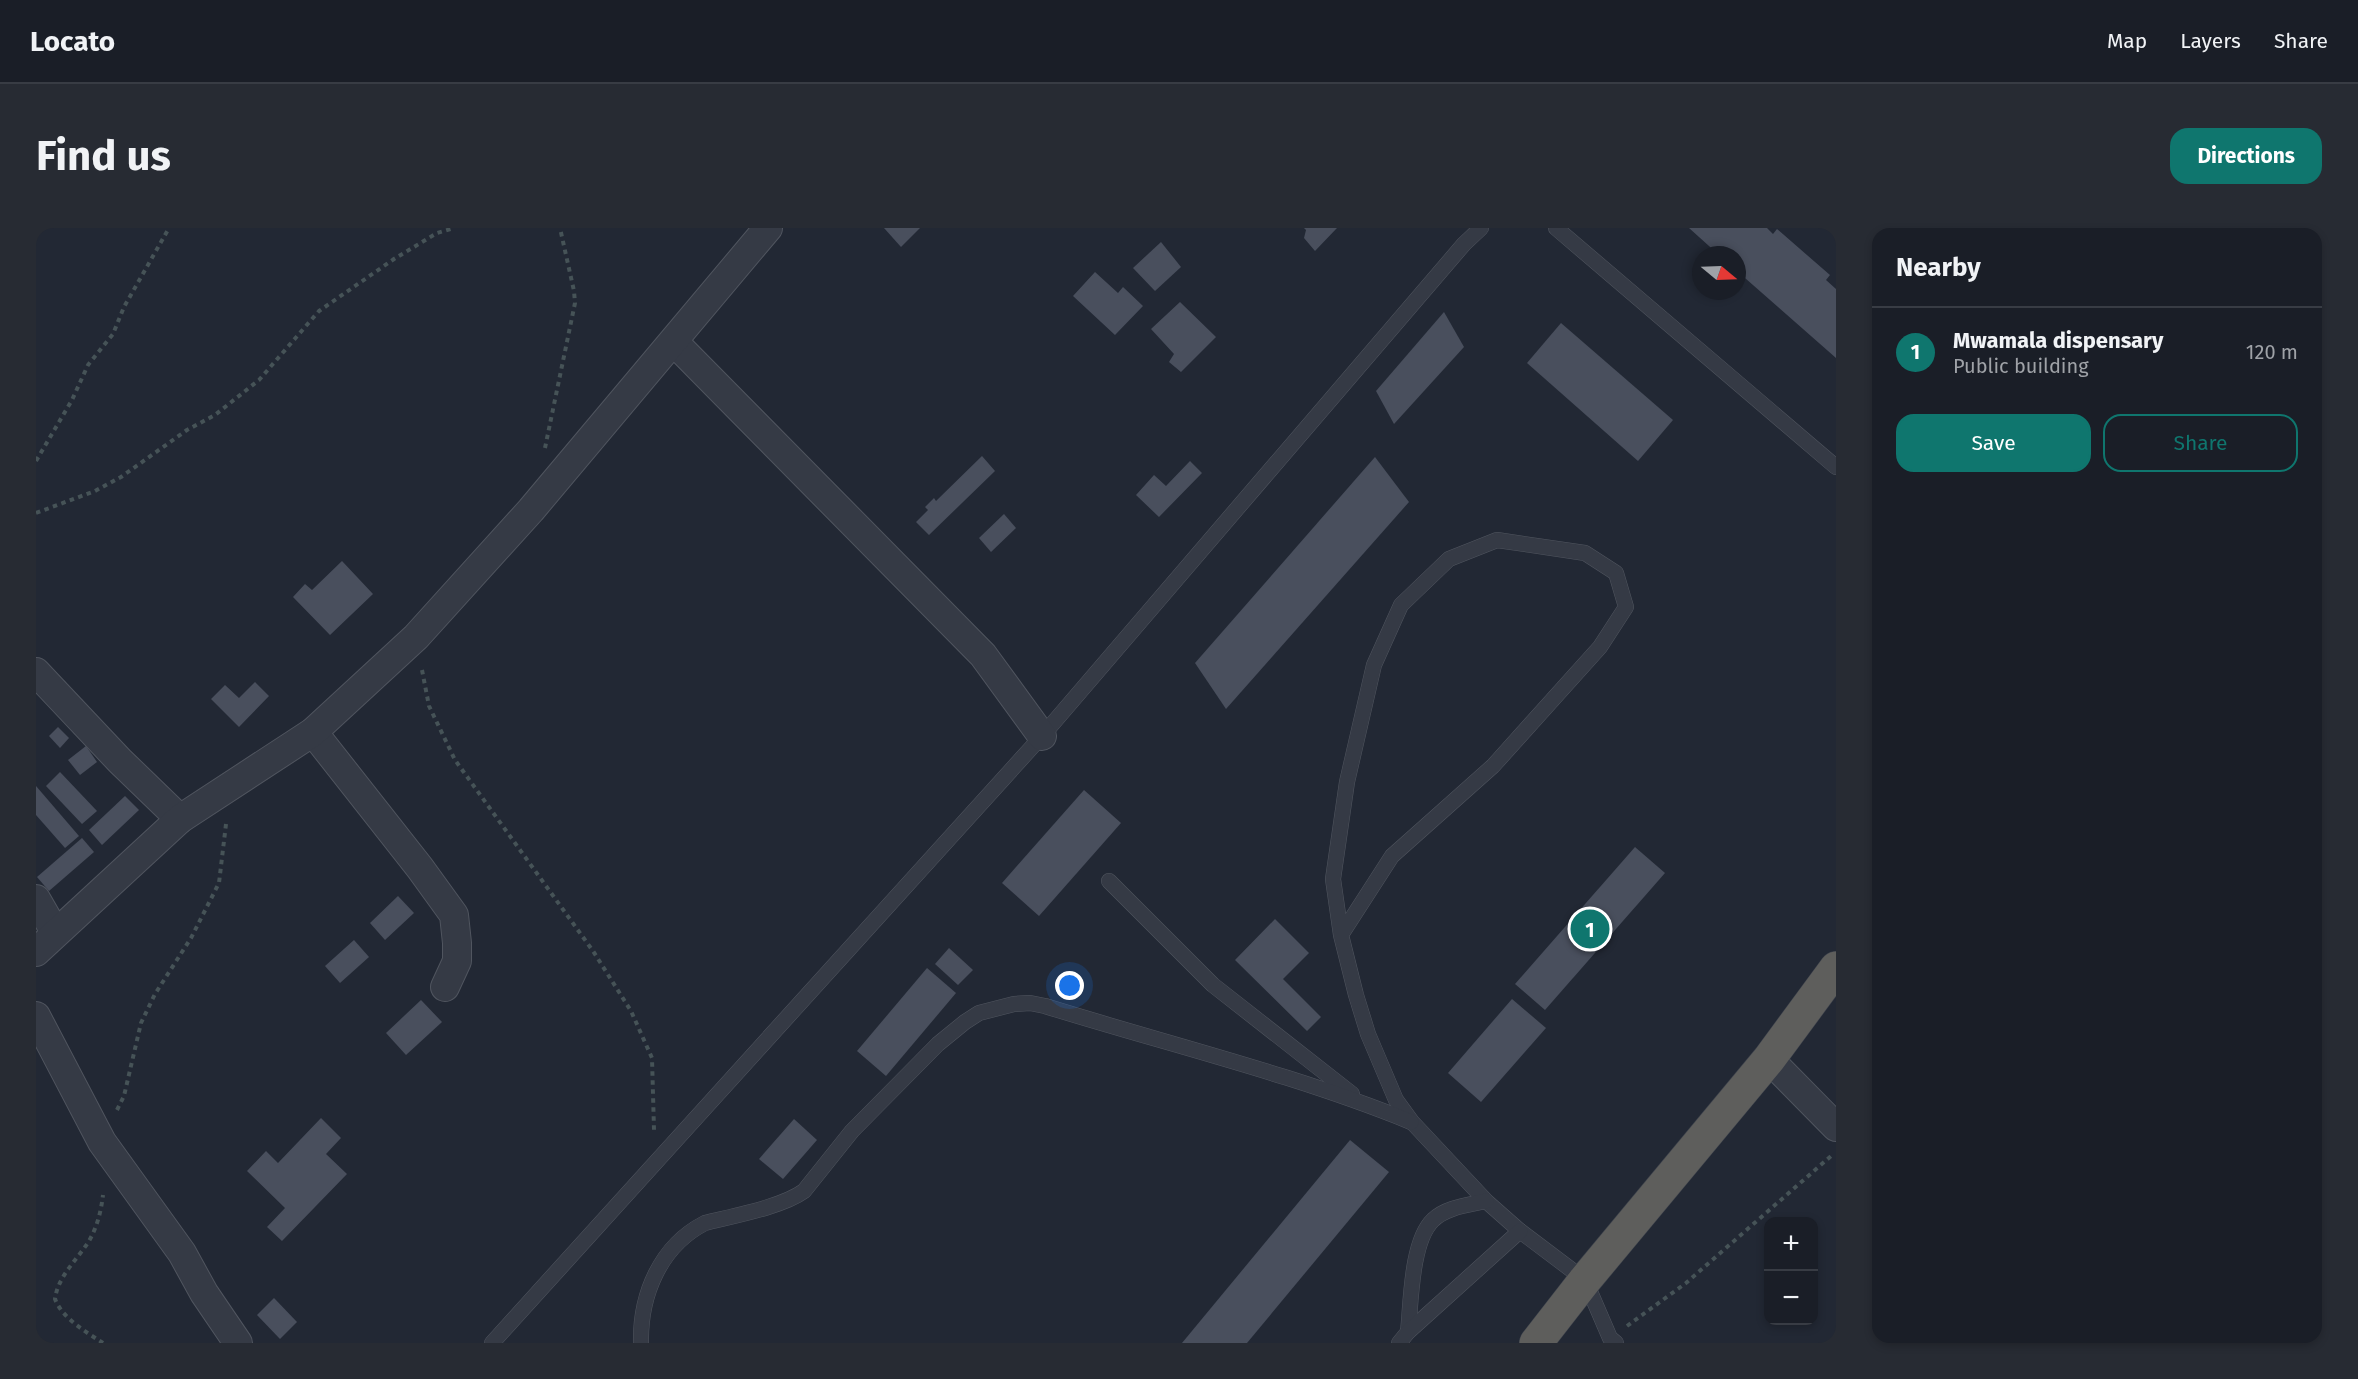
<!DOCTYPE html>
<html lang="en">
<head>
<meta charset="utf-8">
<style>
	:root { --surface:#1a1e27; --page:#272b33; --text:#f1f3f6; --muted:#9fa2a7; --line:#383c44; --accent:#0f766e }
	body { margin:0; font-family:"Fira Sans",sans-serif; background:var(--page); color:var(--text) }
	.controls { position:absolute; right:18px; bottom:18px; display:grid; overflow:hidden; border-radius:12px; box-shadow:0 3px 9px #0003 }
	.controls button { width:54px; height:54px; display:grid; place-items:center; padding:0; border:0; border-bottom:2px solid var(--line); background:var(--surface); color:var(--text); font:30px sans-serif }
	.compass { position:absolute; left:1656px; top:18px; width:54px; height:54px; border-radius:50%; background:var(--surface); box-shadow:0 3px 9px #0003; rotate:109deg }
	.you { position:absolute; left:1034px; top:758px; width:21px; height:21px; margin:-15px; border:4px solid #fff; border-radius:50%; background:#1a73e8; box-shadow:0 0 0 9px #1a73e833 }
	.badge { display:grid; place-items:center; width:39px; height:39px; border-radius:50%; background:var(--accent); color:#fff; font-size:20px; font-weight:700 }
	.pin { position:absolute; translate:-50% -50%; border:3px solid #fff; box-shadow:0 2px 6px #0006 }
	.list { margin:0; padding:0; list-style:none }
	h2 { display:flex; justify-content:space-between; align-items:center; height:78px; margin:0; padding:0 24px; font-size:26px }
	h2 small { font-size:20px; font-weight:400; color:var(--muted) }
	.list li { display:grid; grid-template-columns:39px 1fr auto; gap:18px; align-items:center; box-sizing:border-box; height:90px; padding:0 24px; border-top:2px solid var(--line) }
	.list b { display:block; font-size:22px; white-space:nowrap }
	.list p { margin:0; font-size:20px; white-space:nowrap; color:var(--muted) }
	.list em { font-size:20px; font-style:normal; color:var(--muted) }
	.actions { display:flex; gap:12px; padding:18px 24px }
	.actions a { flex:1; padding:14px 0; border:2px solid var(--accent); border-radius:18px; text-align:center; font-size:21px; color:var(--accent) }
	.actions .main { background:var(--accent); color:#fff }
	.map { position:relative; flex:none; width:1800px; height:1115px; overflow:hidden; border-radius:18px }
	header { display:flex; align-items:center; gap:36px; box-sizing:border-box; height:84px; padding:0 30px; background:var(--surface); border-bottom:2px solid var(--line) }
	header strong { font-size:28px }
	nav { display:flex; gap:33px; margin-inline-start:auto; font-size:21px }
	.intro { display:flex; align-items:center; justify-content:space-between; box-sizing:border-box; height:144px; padding:0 36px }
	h1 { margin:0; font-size:42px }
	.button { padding:15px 27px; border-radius:18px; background:var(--accent); color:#fff; font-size:21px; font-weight:700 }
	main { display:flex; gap:36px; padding:0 36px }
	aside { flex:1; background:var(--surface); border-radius:18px; box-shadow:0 3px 9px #0003 }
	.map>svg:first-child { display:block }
	.building { fill:#494f5d }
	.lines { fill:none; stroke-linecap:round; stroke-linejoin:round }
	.service-casing { stroke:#50555f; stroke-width:16 }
	.minor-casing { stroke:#50555f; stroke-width:30 }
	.trunk-casing { stroke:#3d424c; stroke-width:34 }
	.path { stroke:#465357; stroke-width:4; stroke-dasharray:4.5 4.5; stroke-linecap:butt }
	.service { stroke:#353a45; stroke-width:15 }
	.minor { stroke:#353a45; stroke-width:28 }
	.trunk { stroke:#5e5e5c; stroke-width:33 }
</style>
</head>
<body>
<header>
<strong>Locato</strong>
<nav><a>Map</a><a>Layers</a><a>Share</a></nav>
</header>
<div class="intro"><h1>Find us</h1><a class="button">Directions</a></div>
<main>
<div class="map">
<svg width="1800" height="1115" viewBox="0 0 1800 1115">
	<rect width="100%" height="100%" fill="#222834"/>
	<g class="building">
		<polygon points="848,0 884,0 865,19"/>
		<polygon points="1268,0 1301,0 1279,23 1268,10 1270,2"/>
		<polygon points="1653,0 1731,0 1737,6 1741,1 1794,47 1790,52 1800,61 1800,130 1701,43 1701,27 1683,27"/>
		<polygon points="1125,14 1145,39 1119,63 1097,40"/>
		<polygon points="1059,44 1082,65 1087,59 1107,78 1079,107 1037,68"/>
		<polygon points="1144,74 1180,109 1145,144 1133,134 1138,126 1115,101"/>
		<polygon points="1408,84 1428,119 1358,196 1340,163"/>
		<polygon points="1525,95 1637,192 1602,233 1491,135"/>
		<polygon points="946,228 959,243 893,307 880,294 892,282 889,279 898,270 900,273"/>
		<polygon points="1339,229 1373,274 1190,481 1159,435"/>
		<polygon points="1154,233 1166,245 1123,289 1100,267 1118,247 1130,258"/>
		<polygon points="968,286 980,300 955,324 943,310"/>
		<polygon points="306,333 337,366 294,407 257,369 269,356 276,362"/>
		<polygon points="219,454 233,468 203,499 175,471 189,457 203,470"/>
		<polygon points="22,499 33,510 24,520 13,508"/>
		<polygon points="50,518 61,534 44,547 32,532"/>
		<polygon points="24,544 61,583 46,596 10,558"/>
		<polygon points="0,558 43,608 29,620 0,587"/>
		<polygon points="1048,562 1085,595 1003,688 966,655"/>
		<polygon points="89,568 103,582 66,617 53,602"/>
		<polygon points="46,610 58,624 13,663 1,649"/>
		<polygon points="1599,619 1629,645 1509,782 1479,756"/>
		<polygon points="362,668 378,685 349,712 334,695"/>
		<polygon points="1239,691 1273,725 1247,751 1285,789 1271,803 1199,732"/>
		<polygon points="318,712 333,729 304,755 289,738"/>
		<polygon points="913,720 937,742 922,757 899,736"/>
		<polygon points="891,740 920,765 850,848 821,823"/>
		<polygon points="1476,771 1510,800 1445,874 1412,845"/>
		<polygon points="385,772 406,794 370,827 350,805"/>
		<polygon points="285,890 305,910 290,926 311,946 246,1013 231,999 249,980 211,943 230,923 242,935"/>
		<polygon points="758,891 781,912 747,951 723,931"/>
		<polygon points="1314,912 1353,944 1211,1115 1146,1115"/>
		<polygon points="238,1070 261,1094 244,1111 221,1087"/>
	</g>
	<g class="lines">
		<g class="service-casing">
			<g id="service">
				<polyline points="1520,0 1800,239"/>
				<polyline points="1073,653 1177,757 1316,866"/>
				<polyline points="1305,707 1356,628 1457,538 1564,419 1590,379 1580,345 1549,325 1461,312 1413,331 1365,377 1338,437 1311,554 1297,651 1305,707 1320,767 1332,806 1360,872 1376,894 1450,973 1484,1003 1549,1052 1574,1110 1580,1115"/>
				<path d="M1372 1104C1375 1075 1375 1013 1397 992 1410 979 1433 977 1450 973"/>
				<polyline points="456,1115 1006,508 1428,16 1445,0"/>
				<path d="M605 1115C604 1067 624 1018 669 995 697 988 746 979 768 963L816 903 902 816 929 794 943 785 978 776 994 775 1009 778C1131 816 1257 846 1375 894"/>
				<polyline points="1363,1115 1372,1104 1484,1003"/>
			</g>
		</g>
		<g class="minor-casing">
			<g id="minor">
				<polyline points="638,114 947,427 1006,508"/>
				<polyline points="0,444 84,533 144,591"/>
				<polyline points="277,504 384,640 418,687 421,715 421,733 409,759"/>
				<polyline points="0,671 19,704"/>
				<polyline points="0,724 144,591 277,504 380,409 495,282 732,0"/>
				<polyline points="0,788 66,914 146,1025 168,1065 202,1115"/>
				<polyline points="1733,831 1800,899"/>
			</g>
		</g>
		<g class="trunk-casing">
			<polyline id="trunk" points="1500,1115 1549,1052 1733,831 1800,740"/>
		</g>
		<g class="path">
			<polyline points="509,220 539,75 538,63 524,0"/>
			<polyline points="0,233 36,172 52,137 77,106 88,79 133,0"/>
			<polyline points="0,285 59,263 85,249 151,202 179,187 223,152 283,83 358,31 401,5 418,0"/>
			<polyline points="386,442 393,478 419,532 557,723 595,783 616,830 618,902"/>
			<polyline points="81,882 88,868 105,795 119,766 155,710 183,655 190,596"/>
			<polyline points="1591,1098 1650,1055 1795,928"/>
			<path d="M67 1115C50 1104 26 1090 19 1071 22 1048 41 1032 53 1013 61 999 65 984 67 967"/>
		</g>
		<use href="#service" class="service"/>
		<use href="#minor" class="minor"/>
		<use href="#trunk" class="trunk"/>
	</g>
</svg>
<div class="controls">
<button>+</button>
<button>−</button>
</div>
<svg class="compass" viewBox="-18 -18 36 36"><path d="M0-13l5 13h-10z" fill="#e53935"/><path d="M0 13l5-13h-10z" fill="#9fa2a7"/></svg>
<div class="you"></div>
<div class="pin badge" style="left:1554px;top:701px">1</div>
</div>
<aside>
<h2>Nearby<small></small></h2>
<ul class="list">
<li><span class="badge">1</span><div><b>Mwamala dispensary</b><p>Public building</p></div><em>120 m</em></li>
</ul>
<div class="actions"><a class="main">Save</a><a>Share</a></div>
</aside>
</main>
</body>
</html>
